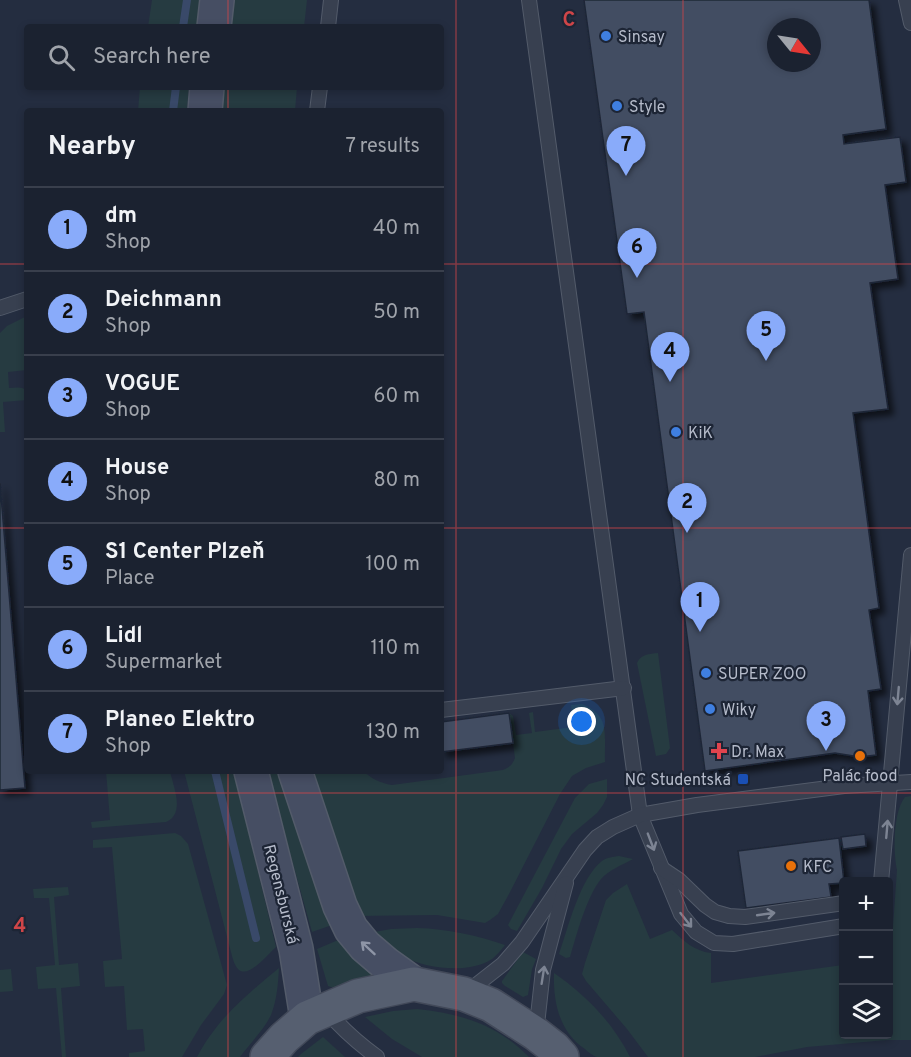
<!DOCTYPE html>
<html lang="en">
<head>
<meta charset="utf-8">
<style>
	:root { --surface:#1b2230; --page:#282f3c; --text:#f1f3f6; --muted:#a0a4ab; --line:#393f4c; --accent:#89abfa }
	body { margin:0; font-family:Overpass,sans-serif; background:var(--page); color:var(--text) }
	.controls { position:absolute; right:18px; bottom:18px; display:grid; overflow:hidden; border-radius:6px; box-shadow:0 3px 9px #0003 }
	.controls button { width:54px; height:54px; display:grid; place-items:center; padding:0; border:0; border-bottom:2px solid var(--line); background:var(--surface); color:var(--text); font:30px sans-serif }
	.compass { position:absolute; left:767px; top:18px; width:54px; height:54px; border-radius:50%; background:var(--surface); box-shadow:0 3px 9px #0003; rotate:120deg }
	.you { position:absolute; left:582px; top:722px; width:21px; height:21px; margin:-15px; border:4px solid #fff; border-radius:50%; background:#1a73e8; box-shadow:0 0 0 9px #1a73e833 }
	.badge { display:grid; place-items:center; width:39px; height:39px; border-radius:50%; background:var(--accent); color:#111; font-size:20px; font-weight:700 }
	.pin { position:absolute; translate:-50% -50px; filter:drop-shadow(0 2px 3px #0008) }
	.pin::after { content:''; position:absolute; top:32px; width:21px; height:18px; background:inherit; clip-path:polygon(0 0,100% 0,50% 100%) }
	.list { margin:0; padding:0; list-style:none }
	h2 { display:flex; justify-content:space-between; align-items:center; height:78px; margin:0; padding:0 24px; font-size:26px }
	h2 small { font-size:20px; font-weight:400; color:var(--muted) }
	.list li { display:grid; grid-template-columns:39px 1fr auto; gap:18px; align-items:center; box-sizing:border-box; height:84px; padding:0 24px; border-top:2px solid var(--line) }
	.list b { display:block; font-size:22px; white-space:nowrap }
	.list p { margin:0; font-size:20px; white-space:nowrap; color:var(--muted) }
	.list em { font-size:20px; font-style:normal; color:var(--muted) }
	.icon { flex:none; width:33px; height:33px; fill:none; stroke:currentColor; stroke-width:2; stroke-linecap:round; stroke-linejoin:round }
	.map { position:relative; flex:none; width:911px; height:1057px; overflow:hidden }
	.search { position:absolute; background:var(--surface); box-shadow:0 3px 9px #0003; left:24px; top:24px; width:420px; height:66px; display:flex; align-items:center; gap:15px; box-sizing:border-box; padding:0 21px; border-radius:6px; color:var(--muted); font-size:22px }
	.panel { position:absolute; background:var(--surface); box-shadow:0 3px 9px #0003; left:24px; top:108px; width:420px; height:666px; border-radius:6px }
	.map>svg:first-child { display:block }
	.green { fill:#263b41 }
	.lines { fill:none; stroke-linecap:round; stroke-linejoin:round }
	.stream { stroke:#394969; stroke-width:8 }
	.building { fill:#434d62; stroke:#1f2737; stroke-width:1.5; fill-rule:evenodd; filter:url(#shadow) }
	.service-casing { stroke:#535b6a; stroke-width:16 }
	.secondary-casing { stroke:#535b6a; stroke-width:36 }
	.primary-casing { stroke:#424959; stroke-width:36 }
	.service { stroke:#384050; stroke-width:14 }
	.secondary { stroke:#464e63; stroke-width:33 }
	.primary { stroke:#565f70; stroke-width:33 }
	.oneway { stroke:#7d8493 }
	.oneway2 { stroke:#8e95a6 }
	.grid { fill:none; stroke:#cf4548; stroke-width:1.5; stroke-opacity:0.55 }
	.shop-dot { fill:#3f7fe0; stroke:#1d2535; stroke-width:2 }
	.health-dot { fill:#e0444e; stroke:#1d2535; stroke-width:2 }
	.food-dot { fill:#e8710a; stroke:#1d2535; stroke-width:2 }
	.transit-dot { fill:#1a4fb4; stroke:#1d2535; stroke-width:2 }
	.labels { text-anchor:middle; stroke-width:4.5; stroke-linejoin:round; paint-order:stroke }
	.poi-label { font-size:16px; fill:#b5bbca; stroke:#1d2535; text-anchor:start }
	.street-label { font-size:16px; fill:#b5bbca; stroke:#1d2535 }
	.grid-label { font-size:20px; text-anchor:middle; font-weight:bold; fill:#cf4548; stroke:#1d2535; stroke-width:4.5; stroke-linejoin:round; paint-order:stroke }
</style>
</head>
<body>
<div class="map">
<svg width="911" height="1057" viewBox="0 0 911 1057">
	<defs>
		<filter id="shadow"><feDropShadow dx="5.5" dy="5.5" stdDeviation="3" flood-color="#0009"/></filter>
	</defs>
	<rect width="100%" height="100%" fill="#242d40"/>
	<g class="green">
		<polygon points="152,0 186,0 182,27 148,27"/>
		<polygon points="189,0 202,0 197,27 185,27"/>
		<polygon points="233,0 307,0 304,27 230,27"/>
		<polygon points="140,87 173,87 171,111 138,111"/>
		<polygon points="177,87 189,87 187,111 174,111"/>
		<polygon points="223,87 297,87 295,111 222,111"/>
		<path d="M27 316V370L8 372 9 388C16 388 22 386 27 391V400L3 402 5 432H0V333L7 326Z"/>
		<path d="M658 653 670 748 666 754 656 756 637 663C641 654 649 654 658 653Z"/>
		<path d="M582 704C611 715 604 735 605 762L586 768 572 776 560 794 509 894 498 914 490 920 485 923 437 915 356 916 306 771H363C372 779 380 783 392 785L503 770C510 767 512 765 515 758L509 713 513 716 516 735 532 733 529 713 533 712 535 732 573 727 571 705Z"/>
		<path d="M106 771H170C173 786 186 814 166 822L92 828 91 822 110 820Z"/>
		<path d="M184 771H213L256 940 258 939 218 771H234L276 947C269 953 248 980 238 969 235 966 233 960 232 956Z"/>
		<polygon points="267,771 282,771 335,924 312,932"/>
		<polygon points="607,779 607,797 603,805 597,813 572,834 561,849 542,888 517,931 511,929 508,925 575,798 589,784"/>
		<path d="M911 796V1040H887L807 1047 755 1057H648L627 1029 586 981 582 974 585 963 606 900 613 893 627 884 650 939 672 930C684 941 694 951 711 953V983L843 965 844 1034H888V956L891 955 897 870C893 852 893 812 905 797Z"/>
		<polygon points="175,833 181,836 188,844 227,985 224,994 201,1025 182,1057 129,1057 129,1053 145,1051 143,1029 127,1030 124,986 105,987 103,961 122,959 112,847 93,848 93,840"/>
		<path d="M619 856 633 859C622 865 609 870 601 879 586 898 577 934 570 957L566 958 559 954C568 928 580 878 602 861 607 857 613 857 619 856Z"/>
		<polygon points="68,887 69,895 54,897 59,965 78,963 80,986 61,988 66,1057 62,1057 56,988 38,989 36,967 55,965 49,898 34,898 33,889"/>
		<path d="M417 928C448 929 476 935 505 945 501 950 497 955 492 959 470 974 427 969 404 957 392 951 381 941 369 933L391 929Z"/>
		<polygon points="343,938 388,976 334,988 328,986 317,949"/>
		<polygon points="523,952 536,959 532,969 528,995 523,997 505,986 502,983 502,981"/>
		<path d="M279 968C278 984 277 1000 271 1015 264 1030 250 1043 240 1057H197C217 1019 246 995 279 968Z"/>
		<polygon points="11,969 13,991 0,992 0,970"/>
		<path d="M554 973C586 995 613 1023 630 1057 622 1057 604 1057 597 1057 593 1056 588 1052 585 1049 559 1032 553 1001 554 973Z"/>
		<path d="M417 1009C462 1014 496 1024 529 1057H422L392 1039 365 1017 393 1011Z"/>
		<polygon points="323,1037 345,1057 298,1057 301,1054"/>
	</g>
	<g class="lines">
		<g class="stream">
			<polyline points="183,27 187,0"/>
			<polyline points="173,111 176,87"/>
			<polyline points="215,771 256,938"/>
		</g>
	</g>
	<g class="building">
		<path d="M584 0H869L886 129 843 135 844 144 900 137 906 182 885 185 898 279 870 283 888 409 853 413 879 608 869 610 881 689 868 691 876 755 860 757 835 753 705 771 644 312 627 314ZM776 27H812V63H776Z"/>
		<polygon points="0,483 25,788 0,790"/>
		<polygon points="509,713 513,743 441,752 441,722"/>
		<polygon points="865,834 866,846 843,849 841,837"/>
		<polygon points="839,838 844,882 844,883 829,884 831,897 746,908 738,851"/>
	</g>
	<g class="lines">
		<g class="service-casing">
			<g id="service">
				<polyline points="529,0 640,815 681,914 696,932 714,943 733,944 844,926"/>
				<polyline points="906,0 911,23"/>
				<polyline points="328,27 331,0"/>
				<polyline points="317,111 320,87"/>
				<polyline points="0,308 27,299"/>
				<polyline points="441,710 624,688"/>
				<polyline points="661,868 679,880 705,905 715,912 729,916 745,917 844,903"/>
				<polyline points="881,882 911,555"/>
				<polyline points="466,993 503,964 522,942 585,850 597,837 613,827 640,815 697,805 844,786 911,782"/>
				<path d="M326 1010C341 1028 358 1043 377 1057"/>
				<polyline points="536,1034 543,970 566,883"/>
			</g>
		</g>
		<g class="secondary-casing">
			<g id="secondary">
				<polyline points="214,27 217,0"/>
				<polyline points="205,111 207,87"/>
				<polyline points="251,771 296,949 307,1018"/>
				<polyline points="295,771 340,906 351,929 365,946 386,964 414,984"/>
			</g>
		</g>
		<g class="primary-casing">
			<polyline id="primary" points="267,1057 284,1038 307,1018 358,996 414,984 464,994 491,1005 536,1034 554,1048 562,1057"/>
		</g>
		<use href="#service" class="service"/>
		<use href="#secondary" class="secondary"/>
		<use href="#primary" class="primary"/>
	</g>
	<defs><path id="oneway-shaft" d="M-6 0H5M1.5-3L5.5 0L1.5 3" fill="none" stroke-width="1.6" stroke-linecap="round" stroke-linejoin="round" transform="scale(1.5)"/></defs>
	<g class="oneway">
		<use href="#oneway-shaft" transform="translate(898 696) rotate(95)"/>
		<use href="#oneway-shaft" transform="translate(887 829) rotate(-85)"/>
		<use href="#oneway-shaft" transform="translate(651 842) rotate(69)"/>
		<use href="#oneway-shaft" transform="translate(766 914) rotate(-8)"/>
		<use href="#oneway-shaft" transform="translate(686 920) rotate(52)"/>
		<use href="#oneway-shaft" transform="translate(543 975) rotate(-81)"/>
	</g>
	<use class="oneway2" href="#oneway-shaft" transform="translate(368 948) rotate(-137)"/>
	<path class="grid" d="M228 0V27M456 0V1057M683 0V1057M228 87V111M0 264H27M441 264H911M0 528H27M441 528H911M228 771V1057M0 793H911"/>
	<g class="shop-dot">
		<circle cx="606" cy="36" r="6"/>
		<circle cx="617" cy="106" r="6"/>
		<circle cx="676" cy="432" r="6"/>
		<circle cx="706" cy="673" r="6"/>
		<circle cx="710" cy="709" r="6"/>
	</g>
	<path class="health-dot" d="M716 742h6v6h6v6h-6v6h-6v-6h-6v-6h6z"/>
	<g class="food-dot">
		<circle cx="860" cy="756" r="6"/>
		<circle cx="791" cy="866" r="6"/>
	</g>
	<rect class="transit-dot" x="737" y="773" width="12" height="12" rx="3"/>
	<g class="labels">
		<g class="poi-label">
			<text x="618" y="42">Sinsay</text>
			<text x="629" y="112">Style</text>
			<text x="688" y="438">KiK</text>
			<text x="718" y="679">SUPER ZOO</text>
			<text x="722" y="715">Wiky</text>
			<text x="731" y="757">Dr. Max</text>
			<text x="860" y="781" text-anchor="middle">Palác food</text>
			<text x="731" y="785" text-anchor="end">NC Studentská</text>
			<text x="803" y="872">KFC</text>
		</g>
		<g class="street-label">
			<text transform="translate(282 894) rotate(76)" y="6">Regensburská</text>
		</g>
	</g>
	<g class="grid-label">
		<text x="569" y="26">C</text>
		<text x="20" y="932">4</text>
	</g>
</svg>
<div class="controls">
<button>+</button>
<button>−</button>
<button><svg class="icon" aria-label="layers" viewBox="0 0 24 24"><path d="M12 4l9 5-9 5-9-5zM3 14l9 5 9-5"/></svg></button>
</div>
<svg class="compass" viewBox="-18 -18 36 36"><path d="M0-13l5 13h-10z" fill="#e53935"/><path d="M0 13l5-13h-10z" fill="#a0a4ab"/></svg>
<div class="you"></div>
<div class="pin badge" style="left:700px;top:632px">1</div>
<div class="pin badge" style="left:687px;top:533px">2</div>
<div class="pin badge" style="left:826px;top:751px">3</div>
<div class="pin badge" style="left:670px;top:382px">4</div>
<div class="pin badge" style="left:766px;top:361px">5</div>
<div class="pin badge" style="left:637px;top:278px">6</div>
<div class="pin badge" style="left:626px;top:176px">7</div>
<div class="search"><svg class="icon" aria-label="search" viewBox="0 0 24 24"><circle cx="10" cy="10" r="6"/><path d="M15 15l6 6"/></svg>Search here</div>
<section class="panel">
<h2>Nearby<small>7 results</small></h2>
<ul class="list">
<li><span class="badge">1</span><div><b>dm</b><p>Shop</p></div><em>40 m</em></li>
<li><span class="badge">2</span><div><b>Deichmann</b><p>Shop</p></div><em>50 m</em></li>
<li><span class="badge">3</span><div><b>VOGUE</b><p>Shop</p></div><em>60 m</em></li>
<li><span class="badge">4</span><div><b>House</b><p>Shop</p></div><em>80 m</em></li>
<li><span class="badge">5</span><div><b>S1 Center Plzeň</b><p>Place</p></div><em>100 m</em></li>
<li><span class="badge">6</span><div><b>Lidl</b><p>Supermarket</p></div><em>110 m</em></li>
<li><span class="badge">7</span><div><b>Planeo Elektro</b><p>Shop</p></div><em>130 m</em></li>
</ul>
</section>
</div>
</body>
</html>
